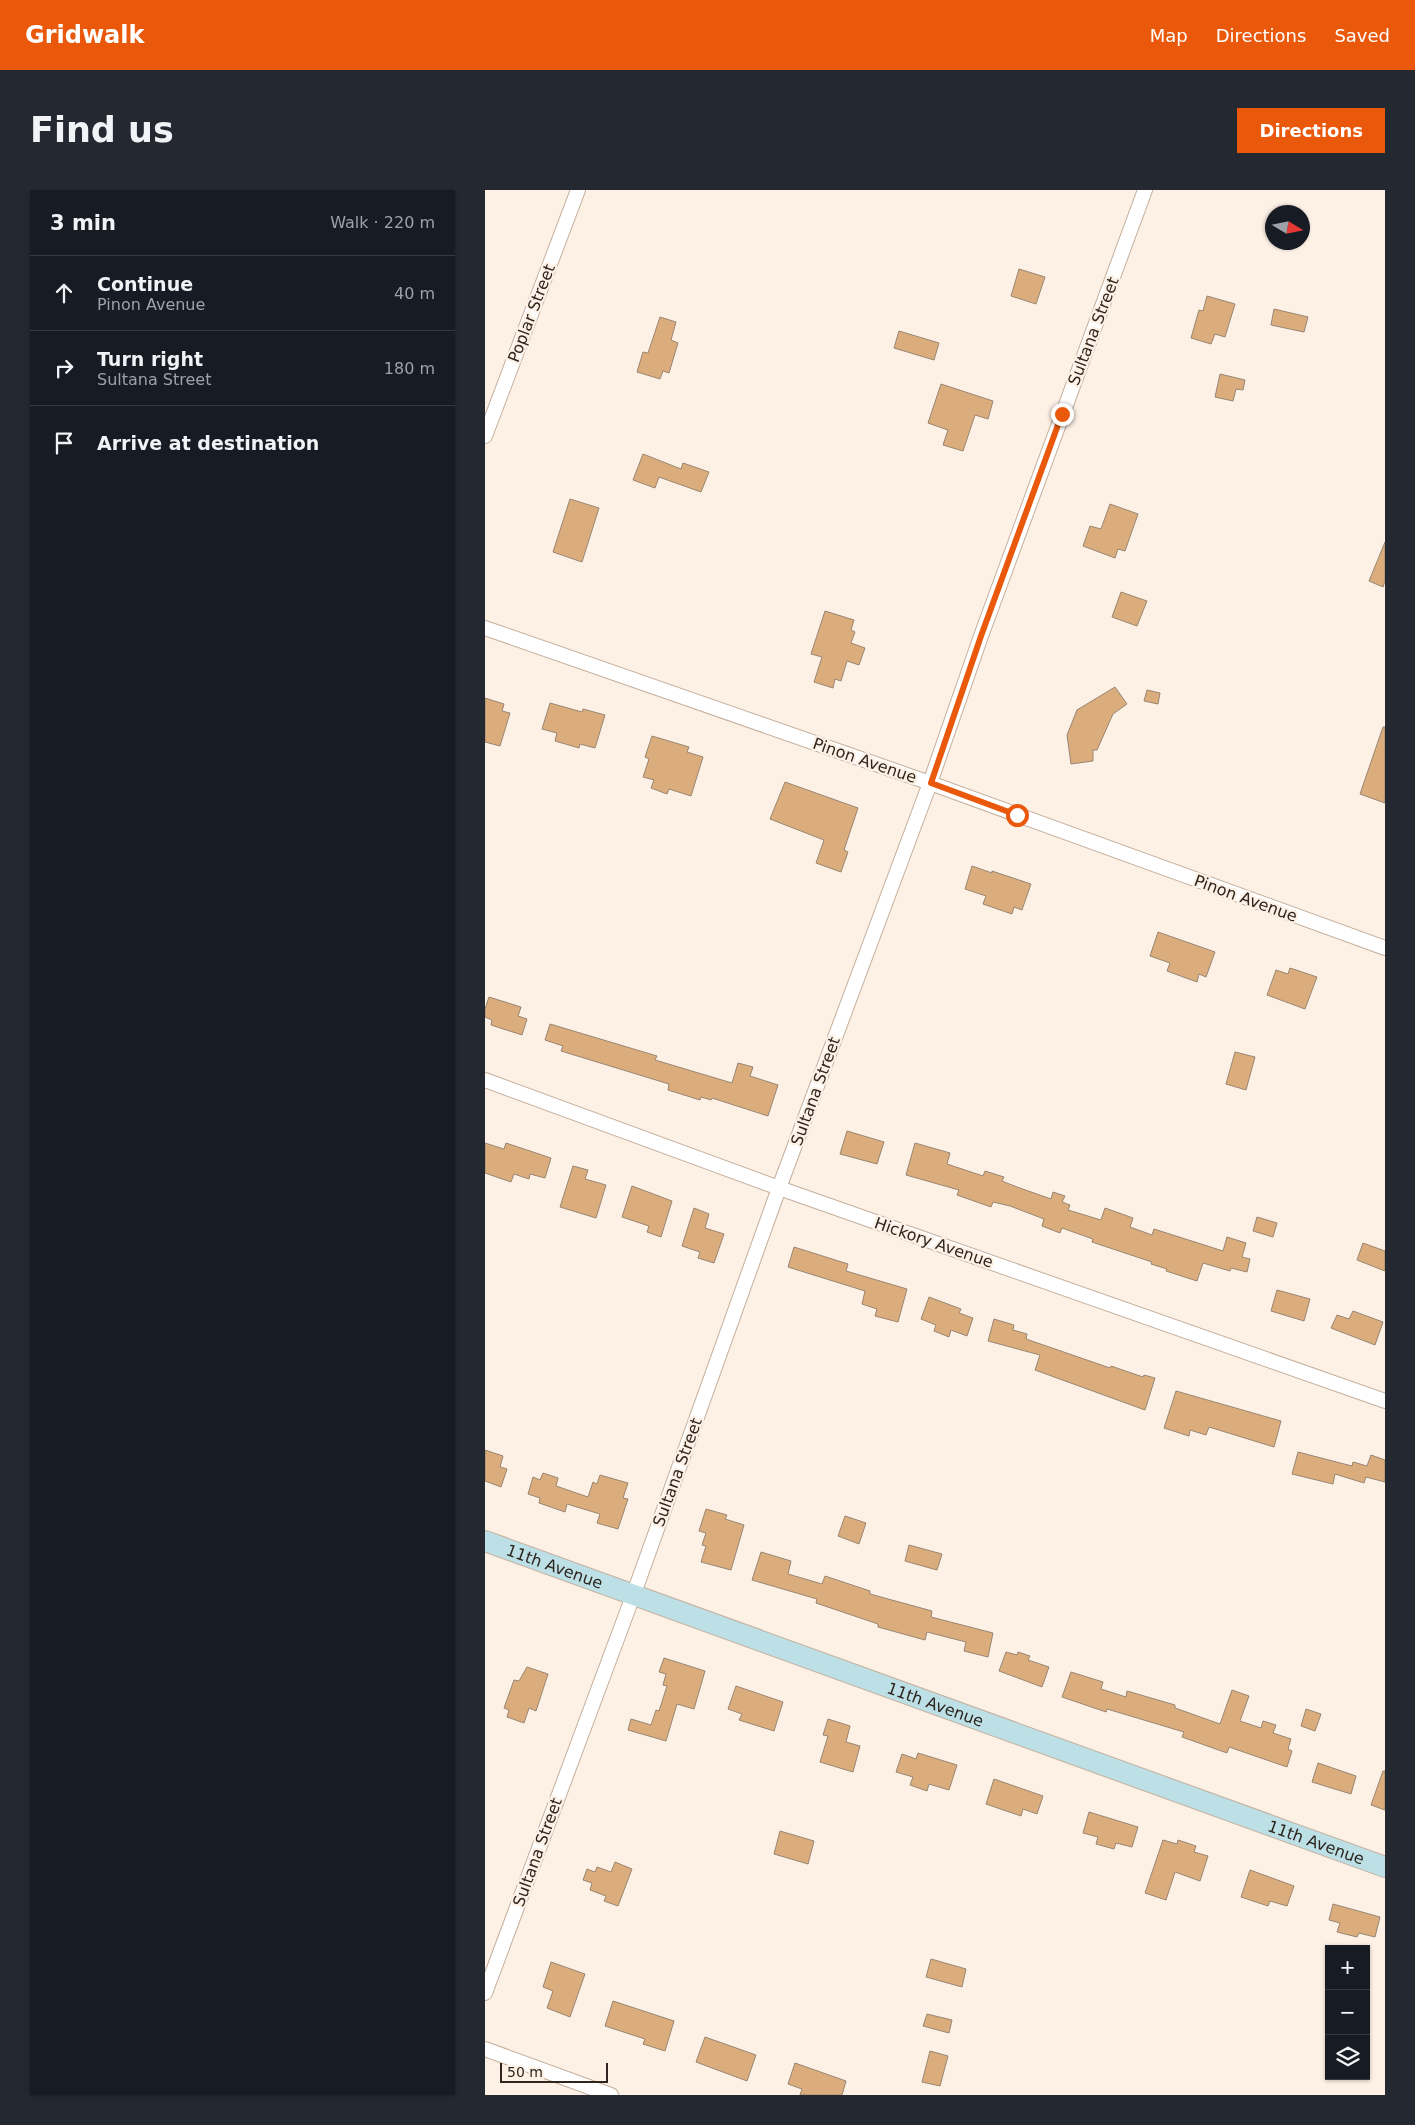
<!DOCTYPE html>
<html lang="en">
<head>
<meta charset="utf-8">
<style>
	:root { --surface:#171b24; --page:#242831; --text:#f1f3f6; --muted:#9ea1a6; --line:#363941; --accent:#ea580c }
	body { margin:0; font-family:"DejaVu Sans",sans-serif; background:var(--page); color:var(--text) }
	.controls { position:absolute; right:15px; bottom:15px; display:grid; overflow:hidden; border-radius:0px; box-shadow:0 1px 4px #0004 }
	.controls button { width:45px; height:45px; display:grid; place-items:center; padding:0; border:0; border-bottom:1px solid var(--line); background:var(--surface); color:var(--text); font:25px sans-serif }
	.compass { position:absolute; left:780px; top:15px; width:45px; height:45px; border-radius:50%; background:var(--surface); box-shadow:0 1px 4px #0004; rotate:100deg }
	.scale { position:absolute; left:15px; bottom:12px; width:108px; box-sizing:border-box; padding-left:5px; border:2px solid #2d251e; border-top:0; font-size:14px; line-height:18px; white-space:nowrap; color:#2d251e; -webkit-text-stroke:4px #fdf0e5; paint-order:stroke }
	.stop { position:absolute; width:15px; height:15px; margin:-11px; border:4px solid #ea580c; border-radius:50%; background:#fff }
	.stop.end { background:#ea580c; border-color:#fff; box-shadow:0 1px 5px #0008 }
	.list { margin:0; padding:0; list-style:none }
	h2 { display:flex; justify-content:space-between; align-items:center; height:65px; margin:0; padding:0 20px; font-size:21px }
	h2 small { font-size:16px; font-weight:400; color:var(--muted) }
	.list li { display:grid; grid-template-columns:32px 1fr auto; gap:15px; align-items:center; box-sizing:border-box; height:75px; padding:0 20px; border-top:1px solid var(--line) }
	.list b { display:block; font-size:19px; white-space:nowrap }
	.list p { margin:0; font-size:16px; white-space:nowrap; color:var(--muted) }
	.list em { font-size:16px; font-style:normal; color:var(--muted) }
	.icon { flex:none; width:28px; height:28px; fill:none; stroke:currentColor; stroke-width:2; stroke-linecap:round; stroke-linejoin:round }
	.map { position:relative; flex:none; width:900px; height:1905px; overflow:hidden; border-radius:0px }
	header { display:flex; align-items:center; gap:30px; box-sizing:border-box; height:70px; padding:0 25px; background:var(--accent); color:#fff }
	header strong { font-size:24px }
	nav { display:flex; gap:28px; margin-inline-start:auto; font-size:18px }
	.intro { display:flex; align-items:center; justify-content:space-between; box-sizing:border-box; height:120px; padding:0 30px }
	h1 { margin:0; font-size:35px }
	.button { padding:12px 22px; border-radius:0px; background:var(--accent); color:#fff; font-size:18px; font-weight:700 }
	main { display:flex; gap:30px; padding:0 30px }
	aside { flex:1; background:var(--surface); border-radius:0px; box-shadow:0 1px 4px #0004 }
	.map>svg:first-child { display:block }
	.building { fill:#dcad7c; stroke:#988673 }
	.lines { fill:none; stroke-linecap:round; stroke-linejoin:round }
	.street-casing { stroke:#c4af9d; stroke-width:16 }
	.secondary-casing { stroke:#c4af9d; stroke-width:22 }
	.street { stroke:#fff; stroke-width:14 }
	.secondary { stroke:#bce0e6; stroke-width:20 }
	.route { stroke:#ea580c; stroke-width:6 }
	.labels { text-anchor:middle; stroke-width:4.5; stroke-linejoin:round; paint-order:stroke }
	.street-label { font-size:16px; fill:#2d251e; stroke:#fdf0e5 }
</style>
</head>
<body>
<header>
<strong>Gridwalk</strong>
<nav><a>Map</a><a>Directions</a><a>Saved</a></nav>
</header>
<div class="intro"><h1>Find us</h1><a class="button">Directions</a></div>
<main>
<aside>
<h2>3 min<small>Walk · 220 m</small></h2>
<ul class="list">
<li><svg class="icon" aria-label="ahead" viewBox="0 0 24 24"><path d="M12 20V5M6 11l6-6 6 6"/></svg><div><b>Continue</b><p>Pinon Avenue</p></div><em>40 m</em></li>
<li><svg class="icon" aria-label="right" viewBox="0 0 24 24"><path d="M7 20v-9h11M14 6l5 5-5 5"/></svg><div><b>Turn right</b><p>Sultana Street</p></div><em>180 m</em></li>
<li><svg class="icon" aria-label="arrive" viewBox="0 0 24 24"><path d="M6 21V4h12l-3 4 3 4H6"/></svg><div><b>Arrive at destination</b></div></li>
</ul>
</aside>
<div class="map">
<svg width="900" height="1905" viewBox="0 0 900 1905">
	<rect width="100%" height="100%" fill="#fdf0e5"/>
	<g class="building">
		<polygon points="534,79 560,87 551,114 526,106"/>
		<polygon points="722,106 750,114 740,147 730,144 726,154 706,148 714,120 718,121"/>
		<polygon points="789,119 823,127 819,142 786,135"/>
		<polygon points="175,127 191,132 186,150 193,153 184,183 178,181 175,189 152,182 158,162 163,163"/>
		<polygon points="414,141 454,153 449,170 409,158"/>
		<polygon points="735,184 760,190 758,200 751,199 748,211 730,207"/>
		<polygon points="456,194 508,211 503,229 490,225 478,261 458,255 463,240 443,233"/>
		<polygon points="158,264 196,279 198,273 224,282 216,302 174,287 170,298 148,290"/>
		<polygon points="85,309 114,318 97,372 68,362"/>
		<polygon points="625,314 653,324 640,361 633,359 630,368 598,356 605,336 616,339"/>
		<polygon points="900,352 900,391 898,397 884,391"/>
		<polygon points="636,402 662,411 652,436 627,427"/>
		<polygon points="340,421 369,430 366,440 370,442 366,453 380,458 374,475 362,471 356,491 350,489 348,498 329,492 337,467 326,464"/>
		<polygon points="630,497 642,514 628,524 612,560 608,560 608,571 586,574 582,545 592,520"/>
		<polygon points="662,500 675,503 673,514 659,511"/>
		<polygon points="0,508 19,514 17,521 25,523 15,556 0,552"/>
		<polygon points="65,513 97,522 98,519 120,525 110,558 95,554 94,558 70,551 72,543 57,539"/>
		<polygon points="898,537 900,537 900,613 875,604"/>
		<polygon points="167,546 204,557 202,562 218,567 206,606 184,599 182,604 166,598 169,590 158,587 164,569 160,567"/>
		<polygon points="300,592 373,618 359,660 363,662 356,682 331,673 339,650 285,629"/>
		<polygon points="487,676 507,683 507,681 546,694 537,720 529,717 527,724 498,714 501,706 480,699"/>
		<polygon points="673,742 730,762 721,787 714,784 712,792 682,781 685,773 665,766"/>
		<polygon points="805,778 832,787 820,819 782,805 791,780 803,784"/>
		<polygon points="4,807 36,817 33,826 42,829 37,845 6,835 7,830 0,827 0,819"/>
		<polygon points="65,834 172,866 170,870 247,893 253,873 268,877 265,886 293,895 283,926 227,908 226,910 216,907 215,910 183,900 184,894 76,861 78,856 60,850"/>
		<polygon points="750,862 770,867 761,900 741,894"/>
		<polygon points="362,941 399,952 392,974 355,964"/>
		<polygon points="0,953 19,959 21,953 66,968 60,988 45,984 44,989 29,984 26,992 0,983"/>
		<polygon points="430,953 465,963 462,974 498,986 500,981 519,987 517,991 532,997 566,1009 568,1002 580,1006 577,1012 585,1015 583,1020 616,1030 620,1018 648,1028 645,1037 667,1045 669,1039 738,1061 742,1047 761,1053 757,1067 765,1069 762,1082 746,1078 745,1081 718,1073 712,1091 681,1081 682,1079 666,1074 667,1072 607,1052 608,1049 577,1038 575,1043 557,1036 559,1029 525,1016 508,1012 506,1017 472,1005 474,1000 421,985"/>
		<polygon points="88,976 103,980 100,989 121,995 111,1028 75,1017"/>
		<polygon points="147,996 187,1011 176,1047 162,1042 164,1036 137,1027"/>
		<polygon points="209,1018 224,1024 220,1038 239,1044 229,1073 213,1068 215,1062 197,1056"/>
		<polygon points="772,1027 792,1033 788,1047 768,1041"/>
		<polygon points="878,1053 900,1061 900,1081 872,1070"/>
		<polygon points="309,1057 363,1074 361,1081 422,1099 413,1132 390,1126 392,1119 377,1114 380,1101 303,1077"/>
		<polygon points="792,1100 825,1109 819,1131 786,1121"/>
		<polygon points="444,1107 476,1119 474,1123 488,1128 482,1146 466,1140 464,1147 449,1141 451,1135 436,1129"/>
		<polygon points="868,1121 898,1132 890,1155 846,1138 852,1125 864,1129"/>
		<polygon points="509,1129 529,1135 528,1140 542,1144 541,1149 625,1178 626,1176 658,1187 659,1185 670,1188 660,1220 550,1180 555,1165 503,1151"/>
		<polygon points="691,1201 796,1231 789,1257 724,1237 721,1245 705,1240 704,1246 679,1238"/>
		<polygon points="0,1260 18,1266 15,1277 22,1279 16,1297 0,1291"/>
		<polygon points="813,1262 867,1276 868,1272 882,1276 886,1265 900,1270 900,1292 881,1287 879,1293 850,1284 848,1294 807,1284"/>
		<polygon points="58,1283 73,1288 71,1296 103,1307 108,1292 112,1294 115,1285 143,1293 138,1308 143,1309 133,1339 112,1333 115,1324 82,1314 80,1322 54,1313 55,1308 43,1304 48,1287 55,1290"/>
		<polygon points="221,1319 242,1325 240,1329 259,1335 246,1380 216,1372 221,1356 217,1355 221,1343 214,1341"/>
		<polygon points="360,1326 381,1333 374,1354 353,1346"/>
		<polygon points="424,1355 457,1364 452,1380 420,1371"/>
		<polygon points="276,1362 306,1371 303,1384 337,1394 340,1386 385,1401 385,1404 447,1421 446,1427 508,1443 503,1467 479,1461 481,1452 442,1442 440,1450 393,1437 393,1434 331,1413 332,1409 267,1390"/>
		<polygon points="521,1462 532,1465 533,1462 545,1466 543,1470 564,1477 557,1497 514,1481"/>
		<polygon points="179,1468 220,1481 209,1519 192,1514 181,1551 143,1540 146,1529 166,1535 171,1520 174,1521 182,1496 178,1495 181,1484 174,1482"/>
		<polygon points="42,1477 63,1484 51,1521 44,1518 39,1533 22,1527 24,1520 19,1518 29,1490 34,1491"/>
		<polygon points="586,1482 618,1492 616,1499 641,1507 642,1501 690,1515 690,1518 735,1534 747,1500 764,1506 755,1531 776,1538 778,1531 791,1535 788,1543 806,1549 803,1559 807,1561 802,1577 744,1557 742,1563 697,1547 699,1542 622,1519 621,1522 577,1507"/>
		<polygon points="251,1496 298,1512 289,1541 254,1530 257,1524 243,1519"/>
		<polygon points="821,1519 836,1524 830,1541 816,1536"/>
		<polygon points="343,1529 365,1536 361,1552 375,1556 368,1582 335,1572 343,1546 338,1545"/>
		<polygon points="433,1563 472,1575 464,1600 444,1594 442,1601 425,1595 428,1587 411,1582 417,1564 431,1569"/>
		<polygon points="833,1573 871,1586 866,1604 827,1592"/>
		<polygon points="898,1581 900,1581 900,1620 886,1615"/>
		<polygon points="509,1589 558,1606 552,1624 538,1619 536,1626 501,1614"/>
		<polygon points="604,1622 653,1637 647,1657 631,1653 629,1659 611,1654 613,1647 598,1643"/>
		<polygon points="295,1641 329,1651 323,1674 289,1664"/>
		<polygon points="678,1650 692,1654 693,1650 711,1656 709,1662 723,1666 715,1691 690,1682 681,1710 660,1703"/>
		<polygon points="130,1672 147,1679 133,1716 119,1711 121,1706 105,1700 107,1693 98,1690 102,1679 110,1682 112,1677 126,1682"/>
		<polygon points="765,1680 809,1696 802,1716 785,1711 783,1716 756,1707"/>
		<polygon points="848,1714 895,1727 890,1747 874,1743 872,1747 852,1742 855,1733 844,1730"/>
		<polygon points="446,1769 481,1779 477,1797 441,1787"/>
		<polygon points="66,1772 100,1784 85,1827 62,1818 68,1801 58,1797"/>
		<polygon points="128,1811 189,1831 180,1861 158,1854 160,1849 120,1836"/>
		<polygon points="442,1824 467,1830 464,1843 438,1836"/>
		<polygon points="220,1847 271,1865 262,1891 211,1872"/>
		<polygon points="445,1861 463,1866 455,1896 437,1892"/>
		<polygon points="310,1873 361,1891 357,1905 315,1905 317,1899 303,1894"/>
	</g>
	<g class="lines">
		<g class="street-casing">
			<g id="street">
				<polyline points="0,246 93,0"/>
				<polyline points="0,438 445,593 900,758"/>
				<polyline points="0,890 294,998 900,1211"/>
				<polyline points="0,1803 148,1406 294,998 445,593 496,446 660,0"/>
				<polyline points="0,1859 126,1905"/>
			</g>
		</g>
		<g class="secondary-casing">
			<g id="secondary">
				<path id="s1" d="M0 1351 900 1677"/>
			</g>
		</g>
		<use href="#street" class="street"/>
		<use href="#secondary" class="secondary"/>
	</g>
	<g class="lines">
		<polyline class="route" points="532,625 446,593 496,446 577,224"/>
	</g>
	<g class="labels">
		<g class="street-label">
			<text transform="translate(46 123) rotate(-69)" y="6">Poplar Street</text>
			<text transform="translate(608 141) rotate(-69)" y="6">Sultana Street</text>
			<text transform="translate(380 570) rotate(19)" y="6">Pinon Avenue</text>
			<text transform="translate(761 708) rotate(20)" y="6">Pinon Avenue</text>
			<text transform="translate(330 901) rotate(-70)" y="6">Sultana Street</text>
			<text transform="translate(449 1052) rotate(19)" y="6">Hickory Avenue</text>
			<text transform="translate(192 1282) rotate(-70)" y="6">Sultana Street</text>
			<text dy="6" stroke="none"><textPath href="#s1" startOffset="74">11th Avenue</textPath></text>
			<text dy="6" stroke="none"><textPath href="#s1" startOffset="479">11th Avenue</textPath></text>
			<text dy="6" stroke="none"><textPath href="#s1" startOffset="884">11th Avenue</textPath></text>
			<text transform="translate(52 1662) rotate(-70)" y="6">Sultana Street</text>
		</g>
	</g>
</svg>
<div class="controls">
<button>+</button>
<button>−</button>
<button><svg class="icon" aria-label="layers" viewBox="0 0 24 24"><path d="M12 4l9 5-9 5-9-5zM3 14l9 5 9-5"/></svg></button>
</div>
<svg class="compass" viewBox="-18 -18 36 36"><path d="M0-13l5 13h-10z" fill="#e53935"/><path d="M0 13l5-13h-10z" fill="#9ea1a6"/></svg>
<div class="scale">50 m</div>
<div class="stop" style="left:532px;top:625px"></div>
<div class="stop end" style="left:577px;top:224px"></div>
</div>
</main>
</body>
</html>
